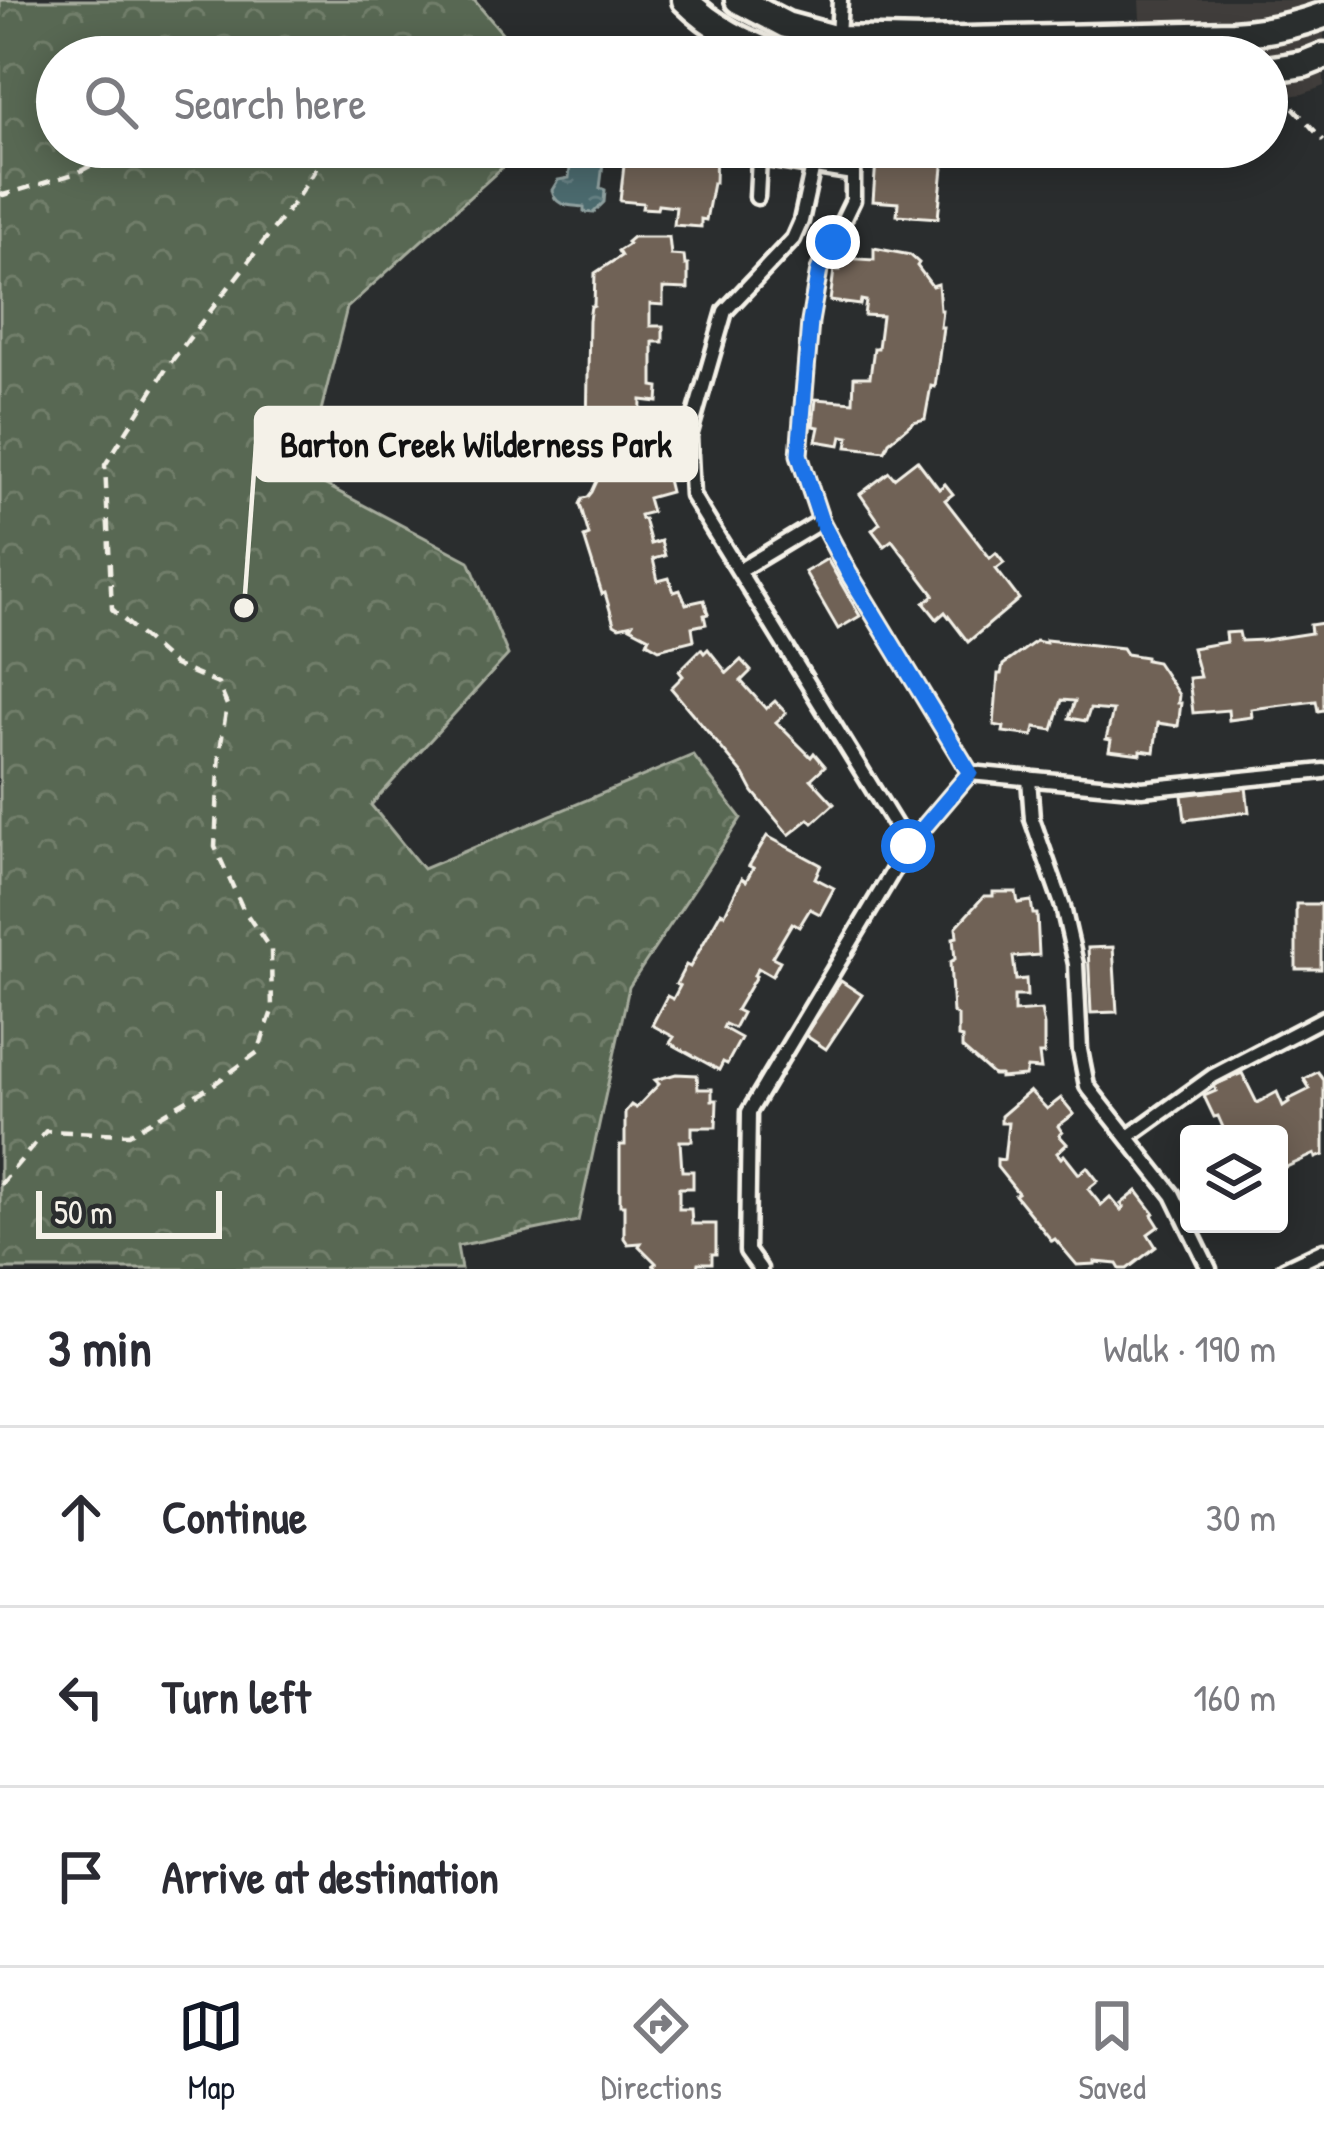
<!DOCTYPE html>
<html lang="en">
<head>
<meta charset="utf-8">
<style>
	:root { --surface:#fff; --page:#f2f2f3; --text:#2b2b33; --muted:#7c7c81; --line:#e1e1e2; --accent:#111827 }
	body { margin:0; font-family:"Patrick Hand",sans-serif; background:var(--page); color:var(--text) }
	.controls { position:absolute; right:36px; bottom:36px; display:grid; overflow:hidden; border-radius:12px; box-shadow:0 6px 30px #0003 }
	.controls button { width:108px; height:108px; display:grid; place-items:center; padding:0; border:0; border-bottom:3px solid var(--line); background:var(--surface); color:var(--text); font:60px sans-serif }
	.scale { position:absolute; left:36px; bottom:30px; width:186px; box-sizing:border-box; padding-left:12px; border:6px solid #f4f1e8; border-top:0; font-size:33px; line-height:42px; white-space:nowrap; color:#f4f1e8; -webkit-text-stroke:9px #2a2d2e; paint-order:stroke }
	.stop { position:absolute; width:36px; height:36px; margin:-27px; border:9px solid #1a73e8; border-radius:50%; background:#fff }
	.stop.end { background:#1a73e8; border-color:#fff; box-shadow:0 3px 12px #0008 }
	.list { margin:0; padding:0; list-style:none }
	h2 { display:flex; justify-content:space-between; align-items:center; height:156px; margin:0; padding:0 48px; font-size:51px }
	h2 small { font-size:39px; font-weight:400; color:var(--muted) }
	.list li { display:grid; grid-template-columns:78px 1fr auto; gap:36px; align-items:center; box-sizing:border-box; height:180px; padding:0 48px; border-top:3px solid var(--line) }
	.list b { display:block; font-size:45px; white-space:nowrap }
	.list em { font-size:39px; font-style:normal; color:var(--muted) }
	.icon { flex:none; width:66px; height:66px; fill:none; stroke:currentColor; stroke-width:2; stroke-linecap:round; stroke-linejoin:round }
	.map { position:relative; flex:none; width:1324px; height:1269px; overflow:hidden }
	.search { position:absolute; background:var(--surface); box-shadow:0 6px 30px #0003; left:36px; right:36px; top:36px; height:132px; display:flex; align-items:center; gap:30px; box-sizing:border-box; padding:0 42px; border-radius:66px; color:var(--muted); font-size:45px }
	.sheet { height:696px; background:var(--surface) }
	nav { display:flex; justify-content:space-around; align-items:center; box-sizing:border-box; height:168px; border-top:3px solid var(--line); background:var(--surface); font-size:33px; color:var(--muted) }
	nav a { display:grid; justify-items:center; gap:6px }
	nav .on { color:var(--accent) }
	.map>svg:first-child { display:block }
	.built { fill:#3f3d3a }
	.forest { fill:url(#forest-crowns); stroke:#a6ac9d; stroke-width:3 }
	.water { fill:url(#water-ripples); stroke:#8fa09f; stroke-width:3 }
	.building { fill:#6f6256; stroke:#f4f1e8; stroke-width:3 }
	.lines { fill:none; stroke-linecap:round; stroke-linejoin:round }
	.lane-casing { stroke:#f4f1e8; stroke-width:21 }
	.street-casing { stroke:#f4f1e8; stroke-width:33 }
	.path { stroke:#f4f1e8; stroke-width:4.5; stroke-dasharray:12 9; stroke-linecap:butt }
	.lane { stroke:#2a2d2e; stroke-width:12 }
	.street { stroke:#2a2d2e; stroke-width:24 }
	.route { stroke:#1a73e8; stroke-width:15 }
	.leader { fill:none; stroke:#f4f1e8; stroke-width:4.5 }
	.callout-dot { fill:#f4f1e8; stroke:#2a2d2e; stroke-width:4.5 }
	.callout { fill:#f4f1e8; stroke:#f4f1e8; stroke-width:4.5 }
	.callout-label { font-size:36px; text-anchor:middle; font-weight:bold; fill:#111 }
</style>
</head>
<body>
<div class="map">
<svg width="1324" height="1269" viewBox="0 0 1324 1269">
	<defs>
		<pattern id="forest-crowns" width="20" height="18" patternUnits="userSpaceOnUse" patternTransform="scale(3)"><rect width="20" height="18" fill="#586852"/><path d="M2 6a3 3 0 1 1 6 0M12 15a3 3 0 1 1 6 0" fill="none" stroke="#717e6b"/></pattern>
		<pattern id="water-ripples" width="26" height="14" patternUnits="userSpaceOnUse" patternTransform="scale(3)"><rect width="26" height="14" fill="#4c6a6e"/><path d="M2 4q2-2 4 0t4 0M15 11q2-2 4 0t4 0" fill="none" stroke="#668083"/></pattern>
	</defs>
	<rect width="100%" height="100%" fill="#2a2d2e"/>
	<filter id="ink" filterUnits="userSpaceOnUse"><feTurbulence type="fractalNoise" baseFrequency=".00833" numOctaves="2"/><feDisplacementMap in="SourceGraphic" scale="24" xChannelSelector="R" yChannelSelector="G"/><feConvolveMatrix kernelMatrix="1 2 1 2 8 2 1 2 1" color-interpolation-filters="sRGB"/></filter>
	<g filter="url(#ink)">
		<polygon class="built" points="1139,0 1324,0 1324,86 1303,94 1267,99 1267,57 1142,57"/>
		<polygon class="forest" points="0,0 474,0 520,54 522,57 57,57 57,147 525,147 347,308 305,474 469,561 508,655 371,805 423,869 693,755 741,818 629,987 578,1221 457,1246 461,1269 0,1269"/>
		<path class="water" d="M572 147H605L600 188 605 190 604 202 593 213 584 212V207C569 205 555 207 552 190L558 180 569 178Z"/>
		<g class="building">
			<polygon points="626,147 716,147 715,183 713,183 706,220 701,219 701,227 674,225 676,207 658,205 657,209 642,208 643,203 620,201"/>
			<polygon points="877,147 945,147 938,218 897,215 898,203 873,201"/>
			<polygon points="633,237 669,237 671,255 684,256 685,265 688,265 688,289 663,288 663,305 650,304 650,326 663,326 663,342 653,342 653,386 659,387 658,402 641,400 640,436 617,435 617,428 587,429 589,320 591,306 594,306 595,273 621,256 618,251 629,244 627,242"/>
			<polygon points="874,248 910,255 919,263 917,266 932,286 938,284 940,310 942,310 940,327 943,327 935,387 931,386 925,419 913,422 889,442 885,451 847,447 849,437 842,436 840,445 816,441 819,427 813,426 816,399 853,402 854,377 870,377 874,348 878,348 882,316 864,315 866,301 861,300 860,305 830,301 834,270 840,270 841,258 874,260"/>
			<polygon points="637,447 648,472 664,467 670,492 648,498 652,512 640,515 641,519 644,519 651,544 661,541 665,556 653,559 658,581 669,578 674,592 680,590 686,604 704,600 708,614 704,615 706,624 692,627 694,640 659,649 647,642 649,637 630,627 632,624 619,627 614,624 605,593 602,594 584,537 589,535 580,504 583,498 588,497 592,492 603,468 599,466 603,459"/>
			<polygon points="917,460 939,489 945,484 953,494 945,500 990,558 996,553 1004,563 996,569 1019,599 968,642 945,612 937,619 924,603 934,595 892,540 884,546 872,530 880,523 860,494 889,472 894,478"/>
			<polygon points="827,559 860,616 838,629 805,572"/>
			<polygon points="1323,623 1324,710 1318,711 1316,701 1251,709 1252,717 1229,720 1228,710 1193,713 1189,678 1200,677 1192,648 1226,642 1225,633 1239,632 1241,641 1266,640 1311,633 1310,625"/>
			<polygon points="1046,640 1122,648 1126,654 1146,657 1146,660 1157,662 1179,695 1178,703 1181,703 1178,726 1158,723 1154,752 1141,750 1141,754 1109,750 1111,740 1106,739 1113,711 1090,709 1086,721 1069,718 1075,701 1062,700 1053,730 1035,727 1033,736 1003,732 1004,727 994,725 998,674 1001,674 1003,665 1036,641 1046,643"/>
			<polygon points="701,649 704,653 708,649 727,673 741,660 751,671 741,681 766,709 775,701 786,713 776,722 811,757 814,753 825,766 811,779 834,804 813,823 809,819 789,835 753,792 744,775 671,688 683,676 679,671"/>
			<polygon points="1246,787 1249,812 1185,820 1182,795"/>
			<polygon points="767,836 821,865 815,878 834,888 820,914 810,909 799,927 792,923 772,957 780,961 772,976 758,968 754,975 756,976 736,1010 742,1013 734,1028 725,1024 723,1028 741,1038 727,1064 723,1062 719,1070 670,1043 674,1037 652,1025 667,996 673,999 680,986 676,984 686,965 690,967 721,912 725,914 742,878 746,881 753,868 749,866"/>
			<polygon points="993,892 1016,892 1018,903 1031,901 1033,914 1037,914 1039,955 1013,957 1016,980 1026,979 1027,996 1014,996 1014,1012 1041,1010 1044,1026 1044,1054 1039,1054 1041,1069 1027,1068 1025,1076 1000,1078 1000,1075 993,1075 962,1048 962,1038 958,1037 958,1016 953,1013 950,962 955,959 953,938 957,937 956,927 984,896 993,896"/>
			<rect x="1296" y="904" width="25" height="65"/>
			<polygon points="1113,947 1117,1012 1091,1013 1088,948"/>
			<polygon points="841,981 862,995 826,1049 805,1035"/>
			<polygon points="1318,1072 1324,1080 1324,1155 1316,1158 1315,1154 1284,1168 1279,1166 1279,1134 1226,1134 1218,1116 1214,1117 1204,1096 1216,1091 1214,1085 1242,1073 1257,1103 1277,1092 1283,1106 1289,1102 1288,1100 1310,1089 1304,1079"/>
			<polygon points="676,1074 697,1075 698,1089 712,1089 712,1100 717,1100 716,1127 692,1127 692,1141 680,1141 682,1171 693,1171 693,1188 679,1188 679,1209 691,1209 692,1224 716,1224 716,1254 712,1254 712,1263 698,1263 697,1269 656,1269 653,1265 656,1263 639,1246 641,1243 628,1244 624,1238 624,1205 620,1205 620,1145 625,1145 625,1112 631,1105 636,1108 659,1084 655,1080"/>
			<polygon points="1030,1091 1047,1109 1061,1098 1074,1114 1058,1126 1062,1132 1059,1135 1067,1144 1057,1153 1061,1158 1064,1155 1079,1174 1087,1167 1098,1181 1088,1189 1101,1205 1110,1197 1121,1210 1124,1207 1121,1204 1137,1191 1154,1213 1152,1215 1159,1226 1148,1234 1156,1247 1127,1269 1120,1269 1117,1264 1095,1262 1095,1264 1077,1265 1055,1239 1052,1241 1015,1195 1018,1193 997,1167 997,1159 1004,1160 1008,1123 1001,1123 1001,1116"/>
		</g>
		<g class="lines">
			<g class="lane-casing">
				<g id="lane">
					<polyline points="838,38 840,0"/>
					<polyline points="814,147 813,166 801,221 793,239 725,311 689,436 692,495 908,846"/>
					<polyline points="853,147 853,200 819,270 810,322 799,455 821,521 848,572 970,773"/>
					<polyline points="757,197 759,158 853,173"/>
					<polyline points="740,570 821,521"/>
					<polyline points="970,773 1142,789 1324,771"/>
					<polyline points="1029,778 1032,819 1063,907 1076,964 1080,1050 1087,1086 1173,1195 1209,1269"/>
					<polyline points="1128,1137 1213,1076 1324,1018"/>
					<polyline points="760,1269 747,1251 749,1112 908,846 970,773"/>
					<polyline points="1284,1269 1324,1250"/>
				</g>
			</g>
			<g class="street-casing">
				<g id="street">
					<path d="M685 0C713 28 745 43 781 57"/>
					<path d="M738 0 786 25 838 39 923 41 1233 34C1265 32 1294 26 1324 15"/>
					<polyline points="1267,70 1304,64 1324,56"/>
				</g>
			</g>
			<g class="path">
				<polyline points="308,57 349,55 350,57"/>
				<polyline points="1282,90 1290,104 1324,141"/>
				<polyline points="0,193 3,195 77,173 126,147"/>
				<polyline points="0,1185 46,1131 129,1134 213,1085 258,1052 272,1011 271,950 243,909 215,847 220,750 227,705 218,684 174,665 112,609 105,465 168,366 295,201 323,158 355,147"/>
			</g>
			<use href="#lane" class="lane"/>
			<use href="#street" class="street"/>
		</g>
	</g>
	<g class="lines" filter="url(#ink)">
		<polyline class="route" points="833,242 819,270 810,322 799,454 821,521 848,572 970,773 908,846"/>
	</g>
	<path class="leader" d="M244 608L256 444"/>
	<circle class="callout-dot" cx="244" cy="608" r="12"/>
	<rect class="callout" x="256" y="408" width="440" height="72" rx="12"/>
	<g class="callout-label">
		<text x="476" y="457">Barton Creek Wilderness Park</text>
	</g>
</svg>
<div class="controls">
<button><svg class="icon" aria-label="layers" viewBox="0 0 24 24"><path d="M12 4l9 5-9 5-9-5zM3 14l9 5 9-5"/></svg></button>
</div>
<div class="scale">50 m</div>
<div class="stop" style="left:908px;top:846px"></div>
<div class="stop end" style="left:833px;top:242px"></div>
<div class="search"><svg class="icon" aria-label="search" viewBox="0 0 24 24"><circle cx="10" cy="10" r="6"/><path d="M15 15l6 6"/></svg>Search here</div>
</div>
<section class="sheet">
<h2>3 min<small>Walk · 190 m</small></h2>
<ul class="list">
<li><svg class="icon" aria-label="ahead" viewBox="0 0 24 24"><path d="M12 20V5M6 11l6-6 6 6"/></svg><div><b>Continue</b></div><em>30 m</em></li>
<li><svg class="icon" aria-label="left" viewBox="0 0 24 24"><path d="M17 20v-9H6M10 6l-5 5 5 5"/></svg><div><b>Turn left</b></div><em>160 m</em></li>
<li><svg class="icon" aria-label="arrive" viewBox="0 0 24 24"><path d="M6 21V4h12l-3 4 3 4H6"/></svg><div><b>Arrive at destination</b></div></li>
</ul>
</section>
<nav>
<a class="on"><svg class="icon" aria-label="map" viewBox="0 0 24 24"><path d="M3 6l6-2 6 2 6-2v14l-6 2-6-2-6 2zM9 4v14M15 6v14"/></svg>Map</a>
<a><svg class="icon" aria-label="directions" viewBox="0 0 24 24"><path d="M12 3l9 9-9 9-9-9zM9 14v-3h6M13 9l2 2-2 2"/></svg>Directions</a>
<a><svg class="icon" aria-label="saved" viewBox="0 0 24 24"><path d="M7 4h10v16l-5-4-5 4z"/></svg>Saved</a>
</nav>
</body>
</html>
